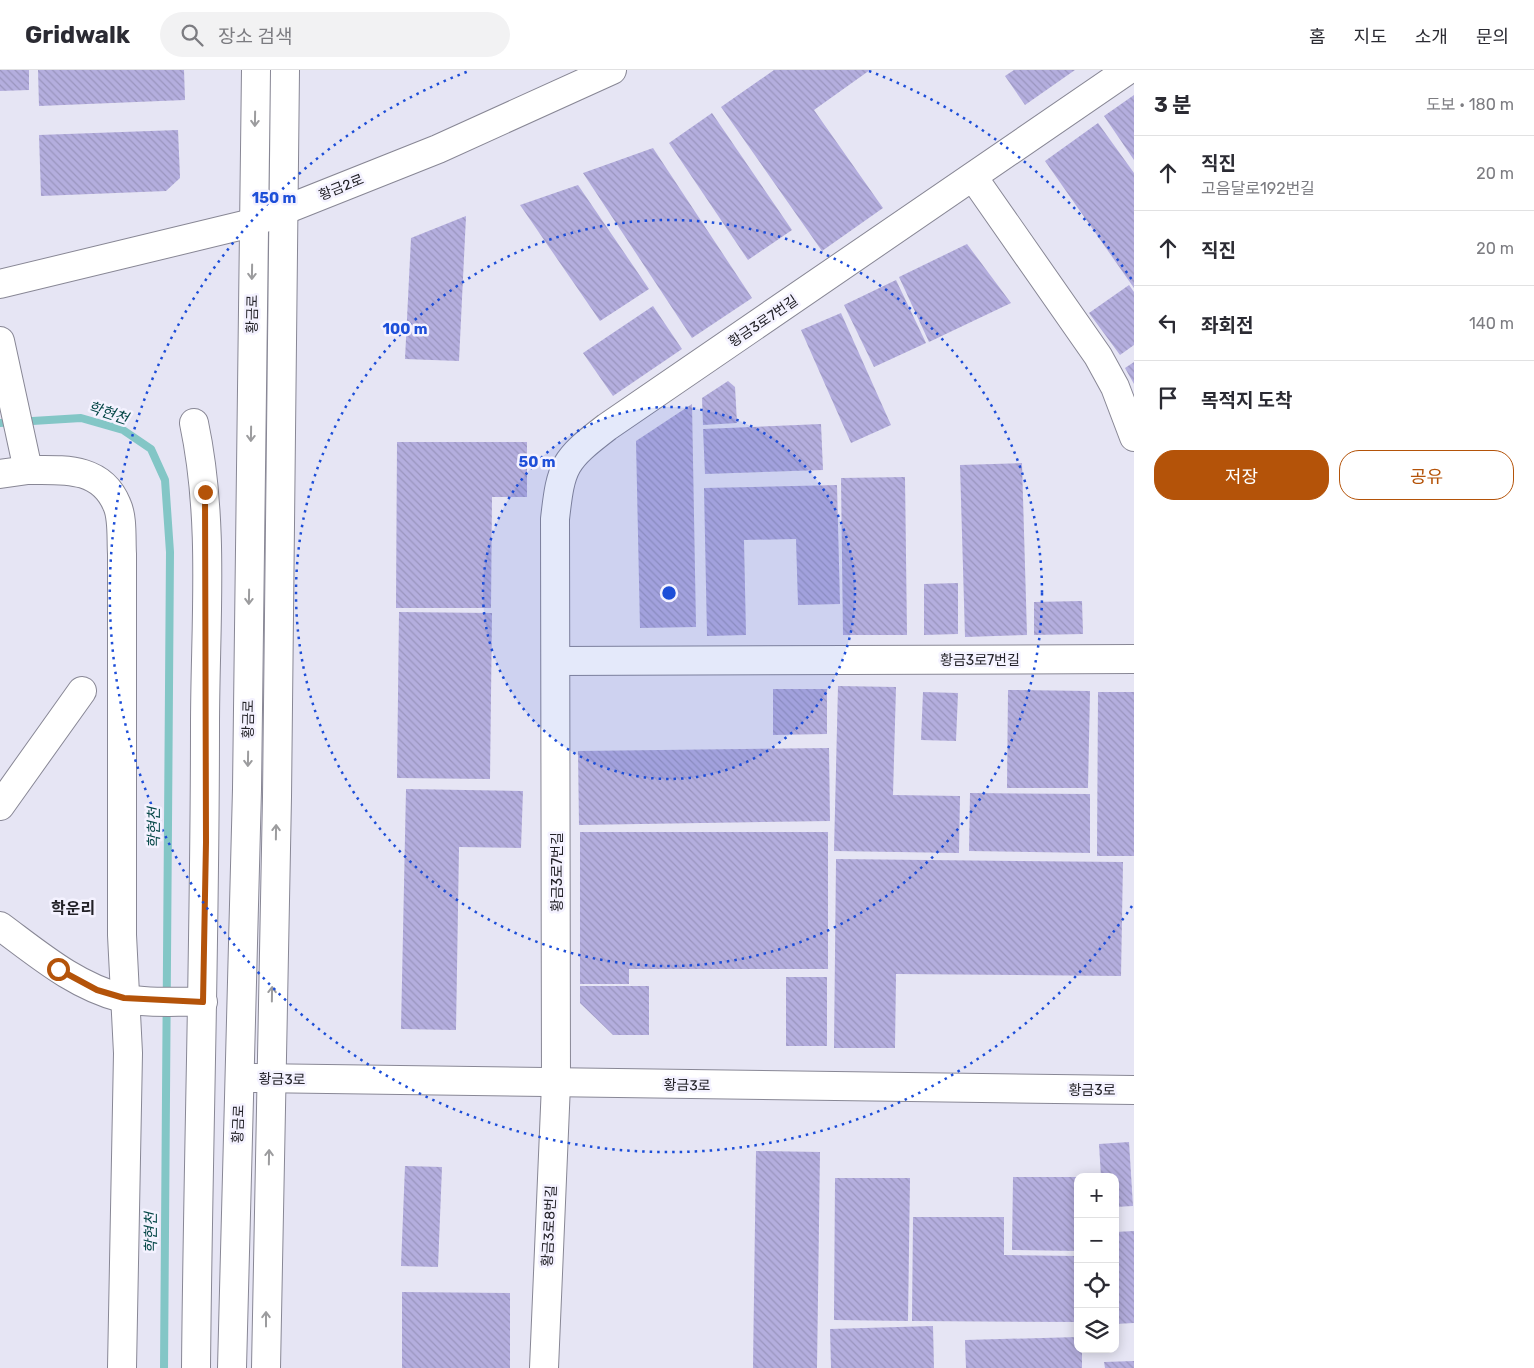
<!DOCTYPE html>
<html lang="ko">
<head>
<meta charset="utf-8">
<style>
	:root { --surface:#fff; --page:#f2f2f3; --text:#2b2b33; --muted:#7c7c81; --line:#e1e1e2; --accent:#b45309 }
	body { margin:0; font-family:Rubik,"Noto Sans KR",sans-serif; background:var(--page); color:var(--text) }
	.controls { position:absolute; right:15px; bottom:15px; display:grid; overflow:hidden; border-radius:10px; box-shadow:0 2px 12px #0003 }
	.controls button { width:45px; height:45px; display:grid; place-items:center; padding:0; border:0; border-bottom:1px solid var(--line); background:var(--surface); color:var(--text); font:25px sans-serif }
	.stop { position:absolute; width:15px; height:15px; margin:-11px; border:4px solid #b45309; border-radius:50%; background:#fff }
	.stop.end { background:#b45309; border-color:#fff; box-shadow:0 1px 5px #0008 }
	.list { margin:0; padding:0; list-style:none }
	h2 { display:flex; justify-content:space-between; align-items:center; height:65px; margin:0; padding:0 20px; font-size:21px }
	h2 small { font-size:16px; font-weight:400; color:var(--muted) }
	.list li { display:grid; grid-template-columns:32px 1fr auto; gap:15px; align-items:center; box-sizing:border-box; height:75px; padding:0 20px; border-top:1px solid var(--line) }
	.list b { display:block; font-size:19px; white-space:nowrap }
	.list p { margin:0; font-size:16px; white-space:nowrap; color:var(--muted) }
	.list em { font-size:16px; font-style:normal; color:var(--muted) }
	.actions { display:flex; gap:10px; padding:15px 20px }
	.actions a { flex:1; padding:11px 0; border:1px solid var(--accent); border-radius:20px; text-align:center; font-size:18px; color:var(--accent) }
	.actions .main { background:var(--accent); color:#fff }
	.icon { flex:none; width:28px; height:28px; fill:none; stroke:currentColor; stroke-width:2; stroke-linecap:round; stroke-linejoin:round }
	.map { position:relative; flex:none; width:1134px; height:1298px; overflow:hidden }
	header { display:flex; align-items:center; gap:30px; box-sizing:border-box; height:70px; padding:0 25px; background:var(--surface); border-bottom:1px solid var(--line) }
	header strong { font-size:24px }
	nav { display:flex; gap:28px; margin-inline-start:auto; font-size:18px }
	.search { width:350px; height:45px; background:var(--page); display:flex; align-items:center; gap:12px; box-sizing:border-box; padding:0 18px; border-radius:28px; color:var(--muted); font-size:19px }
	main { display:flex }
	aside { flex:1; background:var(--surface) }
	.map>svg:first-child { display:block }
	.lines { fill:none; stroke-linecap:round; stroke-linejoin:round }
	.stream { stroke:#83c6c6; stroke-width:8 }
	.building { fill:url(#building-back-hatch) }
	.minor-casing { stroke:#888795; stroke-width:30 }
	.minor { stroke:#fff; stroke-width:28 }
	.oneway { stroke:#9c9c9e }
	.route { stroke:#b45309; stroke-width:6 }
	.ring { fill:none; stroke:#1d4ed8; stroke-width:2.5; stroke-dasharray:2.5 5 }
	.labels { text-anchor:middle; stroke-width:5; stroke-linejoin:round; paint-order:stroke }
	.street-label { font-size:14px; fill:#232228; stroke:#f4f2ff }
	.water-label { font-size:15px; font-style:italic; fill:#054747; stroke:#f4f2ff }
	.quarter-label { font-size:16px; font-weight:bold; fill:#232228; stroke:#f4f2ff }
	.centre { fill:#1d4ed8; stroke:#f4f2ff; stroke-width:2.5 }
	.ring-label { font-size:15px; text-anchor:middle; font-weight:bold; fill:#1d4ed8; stroke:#f4f2ff; stroke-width:5; stroke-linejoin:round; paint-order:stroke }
</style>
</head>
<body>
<header>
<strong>Gridwalk</strong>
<div class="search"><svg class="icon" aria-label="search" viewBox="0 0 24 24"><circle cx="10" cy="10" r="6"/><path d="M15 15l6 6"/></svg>장소 검색</div>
<nav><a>홈</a><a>지도</a><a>소개</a><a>문의</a></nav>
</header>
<main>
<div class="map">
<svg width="1134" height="1298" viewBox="0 0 1134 1298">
	<defs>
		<pattern id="building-back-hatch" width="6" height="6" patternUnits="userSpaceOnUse" patternTransform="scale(1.25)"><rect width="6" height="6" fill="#b4aede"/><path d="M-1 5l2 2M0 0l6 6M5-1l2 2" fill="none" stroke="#9a95be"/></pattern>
	</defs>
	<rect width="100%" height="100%" fill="#e6e5f4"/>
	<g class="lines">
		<polyline class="stream" points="0,353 81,348 123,360 151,379 165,410 170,482 164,1298"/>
	</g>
	<g class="building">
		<polygon points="0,0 29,0 29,20 0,21"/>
		<polygon points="38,0 184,0 185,30 39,36"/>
		<polygon points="774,0 870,0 814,40 883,138 822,181 721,37"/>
		<polygon points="1014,0 1075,0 1025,35 1005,6"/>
		<polygon points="1134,25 1134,90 1104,46"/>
		<polygon points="712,43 792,160 748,190 669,73"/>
		<polygon points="1098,53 1134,103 1134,218 1045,91"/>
		<polygon points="178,60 180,108 166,121 41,126 39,65"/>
		<polygon points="653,78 752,228 692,268 583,103"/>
		<polygon points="578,115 649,219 600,251 520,135"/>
		<polygon points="466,146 459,291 405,289 411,168"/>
		<polygon points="967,174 1011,233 929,272 899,207"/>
		<polygon points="896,210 926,273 874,297 844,235"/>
		<polygon points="1129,215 1134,222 1134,275 1120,285 1089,243"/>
		<polygon points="653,236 682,279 613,326 583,283"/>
		<polygon points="841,243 891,355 851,373 801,260"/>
		<polygon points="1134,292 1134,314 1125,298"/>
		<polygon points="728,311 735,317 737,353 703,355 702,328"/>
		<polygon points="692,334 696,557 640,558 636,371"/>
		<polygon points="821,354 823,400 705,404 703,359"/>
		<polygon points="397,372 527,372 527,427 492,427 491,538 396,538"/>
		<polygon points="1022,393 1027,565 965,567 960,395"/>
		<polygon points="905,407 907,565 843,565 841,408"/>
		<polygon points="837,415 840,534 798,535 796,469 744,470 746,565 707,566 704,418"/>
		<polygon points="958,513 958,564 924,565 924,514"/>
		<polygon points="1082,531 1083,564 1034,565 1034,532"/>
		<polygon points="399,542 492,543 490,709 397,708"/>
		<polygon points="838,616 896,617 893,725 960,726 959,783 834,781"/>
		<polygon points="773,619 827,619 827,664 773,665"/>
		<polygon points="1008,620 1090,621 1088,718 1007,718"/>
		<polygon points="923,622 958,623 956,671 921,670"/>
		<polygon points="1098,622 1134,622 1134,786 1097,786"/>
		<polygon points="829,678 830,751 579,755 578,681"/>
		<polygon points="406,719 523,721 521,778 459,777 456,960 401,959"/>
		<polygon points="970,723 1090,724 1090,783 969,781"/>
		<polygon points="580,762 828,762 828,899 629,899 629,914 580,914"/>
		<polygon points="836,789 1123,792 1121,906 896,904 895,978 834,978"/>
		<rect x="786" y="907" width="41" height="69"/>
		<polygon points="580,916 649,916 649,965 613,965 580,933"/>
		<polygon points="1129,1072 1133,1136 1115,1137 1115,1107 1101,1107 1099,1074"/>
		<polygon points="756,1081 820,1082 817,1298 753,1298"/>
		<polygon points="405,1096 442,1097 438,1197 401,1196"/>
		<polygon points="1013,1107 1078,1107 1078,1181 1012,1180"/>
		<polygon points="835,1108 910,1108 908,1251 834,1250"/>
		<polygon points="913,1147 1004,1147 1004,1185 1078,1186 1078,1252 912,1251"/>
		<polygon points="1134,1161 1134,1253 1115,1254 1115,1162"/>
		<polygon points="402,1222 510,1223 510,1298 402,1298"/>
		<polygon points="933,1256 934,1298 831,1298 830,1259"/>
		<polygon points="1078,1267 1078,1279 1082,1279 1082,1298 966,1298 965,1270"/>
		<polygon points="1134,1291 1134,1298 1105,1298 1104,1292"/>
	</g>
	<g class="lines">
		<g class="minor-casing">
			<g id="minor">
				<polyline points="973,107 1098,286 1115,317 1134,367"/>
				<polyline points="0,214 252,153 438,79 612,0"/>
				<path d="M0 271 28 400C63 400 101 396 117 435 123 448 121 470 122 484V865L128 983 122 1298"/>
				<path d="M194 353C215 452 205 555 205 656 205 870 198 1084 196 1298"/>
				<polyline points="0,404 28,400"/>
				<polyline points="557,591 1134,589"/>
				<polyline points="0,736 82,621"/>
				<path d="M0 856C38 884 75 916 122 928 147 934 177 931 203 932"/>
				<polyline points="253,1008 1134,1020"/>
				<polyline points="232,1298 247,719 256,0"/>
				<polyline points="266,1298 277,727 285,0"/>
				<path d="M544 1298 556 1014 555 449C561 395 564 390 607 357L1128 0"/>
			</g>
		</g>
		<use href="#minor" class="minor"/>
	</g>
	<defs><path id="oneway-shaft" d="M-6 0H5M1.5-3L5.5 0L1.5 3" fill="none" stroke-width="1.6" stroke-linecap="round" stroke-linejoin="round" transform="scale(1.25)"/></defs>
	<g class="oneway">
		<use href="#oneway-shaft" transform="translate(255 49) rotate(91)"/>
		<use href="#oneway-shaft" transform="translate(252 202) rotate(91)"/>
		<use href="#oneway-shaft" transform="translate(251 364) rotate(91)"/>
		<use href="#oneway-shaft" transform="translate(249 527) rotate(91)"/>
		<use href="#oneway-shaft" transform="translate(248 689) rotate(91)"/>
		<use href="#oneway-shaft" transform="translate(276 762) rotate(-89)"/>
		<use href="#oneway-shaft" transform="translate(272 924) rotate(-89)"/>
		<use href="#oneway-shaft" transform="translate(269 1087) rotate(-89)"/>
		<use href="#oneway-shaft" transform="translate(266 1249) rotate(-90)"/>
	</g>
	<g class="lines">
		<polyline class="route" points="58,899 97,920 124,928 203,932 206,772 205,422"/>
	</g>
	<circle cx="669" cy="523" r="186" fill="#1d4ed8" fill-opacity=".12"/>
	<g class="ring">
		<circle cx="669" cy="523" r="186"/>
		<circle cx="669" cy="523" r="373"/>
		<path d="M1132 836A559 559 0 1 1 469 1M869 1A559 559 0 0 1 1132 210"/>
	</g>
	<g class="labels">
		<g class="street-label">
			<text transform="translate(341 117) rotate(-22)" y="5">황금2로</text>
			<text transform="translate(252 244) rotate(-89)" y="5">황금로</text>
			<text transform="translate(763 251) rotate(-34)" y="5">황금3로7번길</text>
			<text x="980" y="595">황금3로7번길</text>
			<text transform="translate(248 649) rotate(-89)" y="5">황금로</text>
			<text transform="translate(557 802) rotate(-90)" y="5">황금3로7번길</text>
			<text transform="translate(282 1009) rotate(1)" y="5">황금3로</text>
			<text transform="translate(687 1015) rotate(1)" y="5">황금3로</text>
			<text x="1092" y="1025">황금3로</text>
			<text transform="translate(238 1054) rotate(-88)" y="5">황금로</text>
			<text transform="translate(549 1156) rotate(-87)" y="5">황금3로8번길</text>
		</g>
		<g class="water-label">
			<text transform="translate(108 343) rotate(18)" y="5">학현천</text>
			<text transform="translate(154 758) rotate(-90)" y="5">학현천</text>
			<text transform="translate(151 1163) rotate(-90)" y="5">학현천</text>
		</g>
		<g class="quarter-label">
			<text x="73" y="844">학운리</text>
		</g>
	</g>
	<circle cx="669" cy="523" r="8" class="centre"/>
	<g class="ring-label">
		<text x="274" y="133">150 m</text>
		<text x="405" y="264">100 m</text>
		<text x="537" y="397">50 m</text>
	</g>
</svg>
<div class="controls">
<button>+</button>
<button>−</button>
<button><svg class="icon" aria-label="locate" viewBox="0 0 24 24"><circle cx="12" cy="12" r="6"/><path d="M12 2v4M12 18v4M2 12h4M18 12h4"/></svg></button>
<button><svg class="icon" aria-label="layers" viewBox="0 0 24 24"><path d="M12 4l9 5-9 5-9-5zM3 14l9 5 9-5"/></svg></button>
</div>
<div class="stop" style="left:58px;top:899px"></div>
<div class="stop end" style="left:205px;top:422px"></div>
</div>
<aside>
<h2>3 분<small>도보 · 180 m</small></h2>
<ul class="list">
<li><svg class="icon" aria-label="ahead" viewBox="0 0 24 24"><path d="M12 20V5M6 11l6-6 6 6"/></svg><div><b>직진</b><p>고음달로192번길</p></div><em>20 m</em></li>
<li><svg class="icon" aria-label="ahead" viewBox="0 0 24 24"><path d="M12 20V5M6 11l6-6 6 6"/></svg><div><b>직진</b></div><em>20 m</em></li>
<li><svg class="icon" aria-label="left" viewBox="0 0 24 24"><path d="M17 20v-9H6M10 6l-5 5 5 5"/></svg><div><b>좌회전</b></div><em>140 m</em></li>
<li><svg class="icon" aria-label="arrive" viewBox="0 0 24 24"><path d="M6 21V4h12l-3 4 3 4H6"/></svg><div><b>목적지 도착</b></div></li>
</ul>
<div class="actions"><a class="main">저장</a><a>공유</a></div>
</aside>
</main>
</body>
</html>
